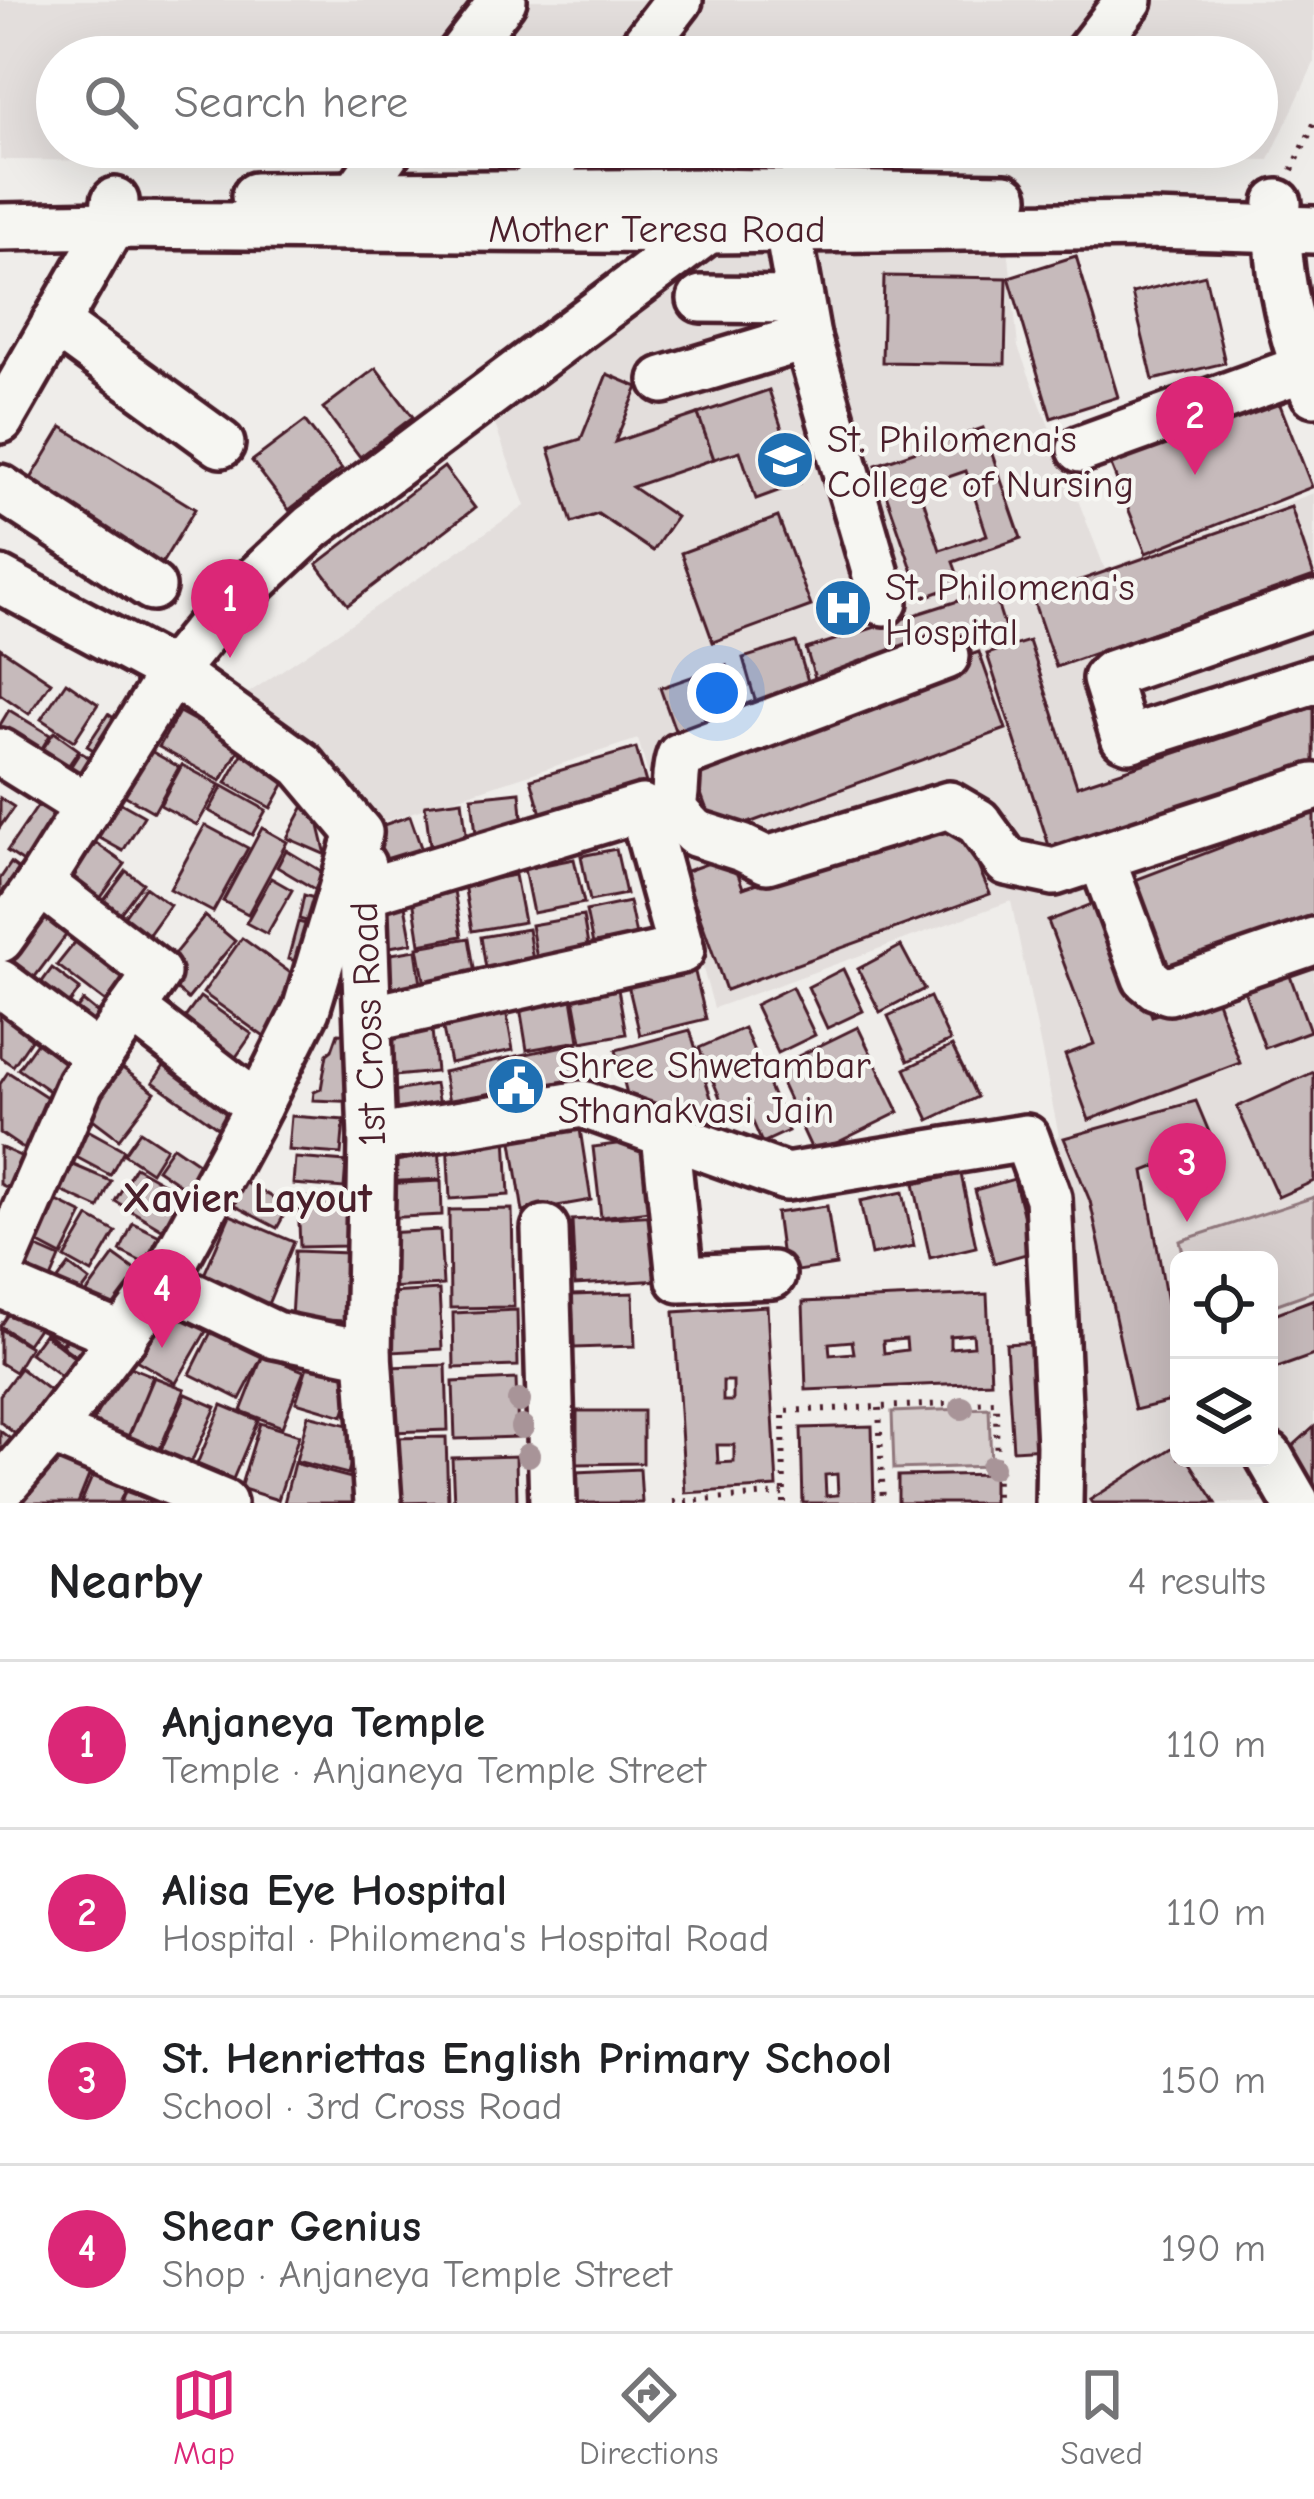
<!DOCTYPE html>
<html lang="en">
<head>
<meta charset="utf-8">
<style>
	:root { --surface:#fff; --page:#f6f6f6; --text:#202124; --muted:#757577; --line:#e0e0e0; --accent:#db2777 }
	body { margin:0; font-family:"Comic Neue",sans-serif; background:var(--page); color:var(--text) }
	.controls { position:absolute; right:36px; bottom:36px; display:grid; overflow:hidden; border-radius:18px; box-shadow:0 12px 48px #0002 }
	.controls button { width:108px; height:108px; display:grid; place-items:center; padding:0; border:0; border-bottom:3px solid var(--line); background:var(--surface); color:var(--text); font:60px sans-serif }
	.you { position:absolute; left:717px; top:693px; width:42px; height:42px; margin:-30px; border:9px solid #fff; border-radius:50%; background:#1a73e8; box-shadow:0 0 0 18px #1a73e833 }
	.badge { display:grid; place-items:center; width:78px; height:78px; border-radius:50%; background:var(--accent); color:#fff; font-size:39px; font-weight:700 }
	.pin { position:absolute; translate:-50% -99px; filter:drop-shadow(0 3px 6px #0008) }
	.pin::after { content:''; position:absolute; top:63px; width:42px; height:36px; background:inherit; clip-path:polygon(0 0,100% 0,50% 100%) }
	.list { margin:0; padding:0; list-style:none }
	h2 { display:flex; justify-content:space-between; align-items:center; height:156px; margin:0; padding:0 48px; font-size:51px }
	h2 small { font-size:39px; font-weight:400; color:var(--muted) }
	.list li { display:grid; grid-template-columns:78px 1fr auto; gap:36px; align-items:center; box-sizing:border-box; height:168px; padding:0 48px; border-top:3px solid var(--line) }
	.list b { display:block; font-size:45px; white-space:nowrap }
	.list p { margin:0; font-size:39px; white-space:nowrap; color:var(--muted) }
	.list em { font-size:39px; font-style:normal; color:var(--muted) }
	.icon { flex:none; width:66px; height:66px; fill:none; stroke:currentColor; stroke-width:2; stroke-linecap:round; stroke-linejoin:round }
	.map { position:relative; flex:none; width:1314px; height:1503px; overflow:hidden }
	.search { position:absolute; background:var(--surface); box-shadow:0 12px 48px #0002; left:36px; right:36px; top:36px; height:132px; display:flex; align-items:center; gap:30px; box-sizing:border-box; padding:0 42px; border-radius:66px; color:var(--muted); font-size:45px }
	.sheet { height:828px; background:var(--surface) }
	nav { display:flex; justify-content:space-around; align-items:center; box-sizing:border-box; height:168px; border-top:3px solid var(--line); background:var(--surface); font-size:33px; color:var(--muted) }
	nav a { display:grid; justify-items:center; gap:6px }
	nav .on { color:var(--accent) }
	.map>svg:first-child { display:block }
	.built { fill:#e3dedc; fill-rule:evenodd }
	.green { fill:#d7cfce; stroke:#90777c; stroke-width:3 }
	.building { fill:#c6babb; stroke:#4a1f2b; stroke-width:3; fill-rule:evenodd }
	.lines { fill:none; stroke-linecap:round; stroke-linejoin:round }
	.minor-casing { stroke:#4a1f2b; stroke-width:54 }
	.path { stroke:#4a1f2b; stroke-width:6; stroke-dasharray:3 9; stroke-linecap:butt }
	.minor { stroke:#f6f6f2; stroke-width:45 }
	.tree { fill:#a89498 }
	.labels { text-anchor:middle; stroke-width:9; stroke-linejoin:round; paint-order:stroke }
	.street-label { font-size:39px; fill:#4a1f2b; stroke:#f6f6f2 }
	.poi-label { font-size:39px; fill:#4a1f2b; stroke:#f6f6f2; text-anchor:start }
	.neighbourhood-label { font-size:42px; font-weight:bold; fill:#4a1f2b; stroke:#f6f6f2 }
</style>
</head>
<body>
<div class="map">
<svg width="1314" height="1503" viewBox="0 0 1314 1503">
	<rect width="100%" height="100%" fill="#efedea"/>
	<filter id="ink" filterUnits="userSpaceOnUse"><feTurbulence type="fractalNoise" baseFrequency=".00833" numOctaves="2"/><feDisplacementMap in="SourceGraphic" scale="24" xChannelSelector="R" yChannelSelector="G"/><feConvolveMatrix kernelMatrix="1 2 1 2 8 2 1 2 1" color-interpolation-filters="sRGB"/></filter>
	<g filter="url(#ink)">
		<g class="built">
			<polygon points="0,0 1314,0 1314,63 1269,160 768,151 562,151 556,147 1257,147 1257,57 57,57 57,147 489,147 477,163 0,160"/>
			<path d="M726 243 1008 246 1018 347 1105 569 1314 493V1503H1073L1040 1144 1059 1136 1011 901 714 1008 638 739 364 828 235 702 525 506 491 414ZM1179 1260H1269V1458H1179Z"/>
		</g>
		<g class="green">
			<polygon points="1314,1197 1314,1291 1269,1307 1269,1260 1185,1260 1180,1241"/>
			<polygon points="989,1408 991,1466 894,1469 892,1412"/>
		</g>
		<g class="building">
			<polygon points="1076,256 1118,397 1051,418 1009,277"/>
			<polygon points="1205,275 1225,363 1153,380 1132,293"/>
			<polygon points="884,276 1007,278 1005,364 882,362"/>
			<polygon points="376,368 413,417 360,457 323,408"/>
			<polygon points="607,374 638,387 615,442 698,414 714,459 632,487 676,517 653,551 598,514 572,523 549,449 581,439"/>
			<polygon points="769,390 800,483 756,499 740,451 714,459 698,414"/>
			<polygon points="1275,392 1312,487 1146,553 1108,458"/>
			<polygon points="305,421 342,469 289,510 252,461"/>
			<polygon points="62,427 195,509 159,568 26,487"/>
			<path d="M983 428 1021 538 953 562 961 584 922 598 876 465ZM966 471 987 535 940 550 919 487Z"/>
			<polygon points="444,467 475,508 348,605 317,564"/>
			<polygon points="1291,507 1314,576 1056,667 1032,597"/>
			<polygon points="778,517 811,606 713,642 681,553"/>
			<polygon points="993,590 1006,631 819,691 806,649"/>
			<polygon points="1029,641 1077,786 1314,707 1314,776 1300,781 1296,767 1158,813 1162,826 1054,861 987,654"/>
			<polygon points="796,642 811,691 757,707 743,658"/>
			<polygon points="0,648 51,682 29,714 0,694"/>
			<polygon points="979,652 1006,729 716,835 688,758"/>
			<polygon points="726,665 741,710 676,733 660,688"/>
			<polygon points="66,682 98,704 74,741 41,719"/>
			<polygon points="9,710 50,735 33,763 0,743 0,725"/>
			<polygon points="179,712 241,746 221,781 159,747"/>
			<polygon points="108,714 128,728 108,759 87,746"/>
			<polygon points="54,732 79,750 59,779 34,762"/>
			<polygon points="246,747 291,772 271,808 226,783"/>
			<polygon points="636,748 648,790 543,821 531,779"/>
			<polygon points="149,750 179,767 154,812 124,795"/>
			<polygon points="80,752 103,766 85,794 62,780"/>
			<polygon points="182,765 220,785 197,825 160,805"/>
			<polygon points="223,786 266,810 252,835 209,811"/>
			<polygon points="520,792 523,828 476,834 472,797"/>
			<polygon points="311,793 326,855 287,838"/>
			<polygon points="46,794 77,816 39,872 7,851"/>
			<polygon points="0,798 14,807 0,827"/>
			<polygon points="462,800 467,841 430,845 425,805"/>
			<polygon points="119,802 144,816 123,851 98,837"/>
			<polygon points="1314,812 1314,921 1163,979 1127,883"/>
			<polygon points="956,815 990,894 726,990 684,872 731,855 743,888"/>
			<polygon points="410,816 424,856 380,871 366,831"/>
			<polygon points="205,825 248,848 213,912 170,889"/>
			<polygon points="262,828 287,842 248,914 223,901"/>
			<polygon points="96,843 125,864 89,914 60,892"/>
			<polygon points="616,849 626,894 590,901 581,856"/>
			<polygon points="286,850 326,874 316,890 277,867"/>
			<polygon points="574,859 584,903 533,913 524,869"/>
			<polygon points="11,863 35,881 0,928 0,879"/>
			<polygon points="126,871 143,883 110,927 93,915"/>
			<polygon points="515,875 524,922 472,931 464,884"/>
			<polygon points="271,878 292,890 267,934 246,923"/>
			<polygon points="145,887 170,905 137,951 112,933"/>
			<polygon points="454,891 462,936 420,944 413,899"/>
			<polygon points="304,895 324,901 317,924 299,919"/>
			<polygon points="1108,898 1152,1016 1214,993 1240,1063 1089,1120 1065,1055 1094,1044 1048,921"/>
			<polygon points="404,900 412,943 379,949 372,906"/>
			<polygon points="629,902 638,945 595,954 586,911"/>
			<polygon points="41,914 67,934 25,990 0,969"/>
			<polygon points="205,916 235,941 188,999 158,974"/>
			<polygon points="583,916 590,957 538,965 531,925"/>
			<polygon points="298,922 322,928 312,965 288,959"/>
			<polygon points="528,929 534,967 487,975 481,937"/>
			<polygon points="242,938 306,984 267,1039 203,993"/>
			<polygon points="469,938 476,980 426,990 418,947"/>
			<polygon points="77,940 135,985 116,1010 57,965"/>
			<polygon points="901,946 924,989 880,1012 858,969"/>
			<polygon points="416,950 422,991 380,998 373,957"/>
			<polygon points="693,964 706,1019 640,1035 627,980"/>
			<polygon points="1286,965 1310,1031 1265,1048 1241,982"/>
			<polygon points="52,968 80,989 67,1007 39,986"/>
			<polygon points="843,969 863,1011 827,1028 808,987"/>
			<polygon points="792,987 815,1035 778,1053 755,1005"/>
			<polygon points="618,989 626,1034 582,1042 574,998"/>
			<polygon points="200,997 252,1034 229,1067 176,1030"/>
			<polygon points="930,997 950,1041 908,1061 888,1016"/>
			<polygon points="572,998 579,1041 527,1050 520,1007"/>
			<polygon points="83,1001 110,1023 95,1042 68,1020"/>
			<polygon points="5,1009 37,1031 13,1066 0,1057 0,1017"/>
			<polygon points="506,1010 513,1050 450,1063 442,1024"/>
			<polygon points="858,1027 899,1112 814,1154 774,1068"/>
			<polygon points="744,1028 788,1131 762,1143 746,1106 727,1114 699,1048"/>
			<polygon points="432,1030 436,1072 383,1077 379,1036"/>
			<polygon points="690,1030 721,1130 629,1102 616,1050"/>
			<polygon points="338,1033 361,1035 361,1102 313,1100 314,1092 321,1089 327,1054 332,1050"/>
			<polygon points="43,1034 80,1060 55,1095 18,1069"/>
			<polygon points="577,1043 586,1085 451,1113 443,1072"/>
			<polygon points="952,1046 977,1097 929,1120 905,1069"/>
			<polygon points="170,1057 242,1107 224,1132 153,1082"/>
			<polygon points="117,1064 155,1092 119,1139 82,1111"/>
			<polygon points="8,1072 56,1103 25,1150 0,1133 0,1084"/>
			<polygon points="1314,1072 1314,1181 1278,1197 1237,1107"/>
			<polygon points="435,1084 441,1116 384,1127 378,1094"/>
			<polygon points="1196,1101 1214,1144 1144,1171 1179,1371 1179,1399 1135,1410 1090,1201 1064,1138"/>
			<polygon points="291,1116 344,1120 341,1154 288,1150"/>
			<polygon points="579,1123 591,1200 523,1212 511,1135"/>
			<polygon points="77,1124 124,1150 110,1175 63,1150"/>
			<polygon points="140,1131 166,1148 151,1172 124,1154"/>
			<polygon points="506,1135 509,1195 450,1199 447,1138"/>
			<polygon points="640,1141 649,1211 601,1217 593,1147"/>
			<polygon points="439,1144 441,1179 381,1182 380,1147"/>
			<polygon points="173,1146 217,1176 201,1199 157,1169"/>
			<polygon points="0,1147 29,1160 15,1191 0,1184"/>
			<polygon points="295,1158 346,1162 344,1188 293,1184"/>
			<polygon points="64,1161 111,1181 99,1208 52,1187"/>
			<polygon points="135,1167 193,1200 172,1235 115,1201"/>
			<polygon points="961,1174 976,1247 930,1258 914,1184"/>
			<polygon points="1014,1179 1033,1252 994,1263 975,1190"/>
			<polygon points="441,1181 442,1215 382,1218 381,1184"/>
			<polygon points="244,1182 289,1206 277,1228 231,1204"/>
			<polygon points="903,1192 914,1246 871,1255 860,1201"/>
			<polygon points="345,1196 347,1246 300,1247 298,1198"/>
			<polygon points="49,1197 83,1214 62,1256 28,1238"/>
			<polygon points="827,1206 836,1265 784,1273 776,1213"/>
			<polygon points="512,1209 514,1307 450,1308 449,1210"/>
			<polygon points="230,1215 294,1242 268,1304 203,1277"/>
			<polygon points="659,1215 662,1280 575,1285 572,1220"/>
			<polygon points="89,1217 116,1232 92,1273 65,1258"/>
			<polygon points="133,1223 174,1243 160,1271 120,1251"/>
			<polygon points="440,1230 443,1285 386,1288 384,1233"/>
			<polygon points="26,1243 60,1258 50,1281 16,1267"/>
			<polygon points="295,1251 348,1253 344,1321 291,1318"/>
			<polygon points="114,1255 153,1283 121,1326 83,1298"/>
			<polygon points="69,1265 90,1281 73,1304 52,1288"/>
			<polygon points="439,1290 442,1349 392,1352 390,1293"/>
			<polygon points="633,1293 635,1346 574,1348 572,1295"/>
			<path d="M987 1294 991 1382 806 1390 803 1302ZM973 1334 974 1346 950 1348V1336ZM906 1339 907 1350 884 1353 883 1341ZM852 1341 854 1353 830 1355 829 1343Z"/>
			<polygon points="18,1299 45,1318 27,1344 0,1326"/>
			<polygon points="1314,1299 1314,1355 1269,1371 1269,1316"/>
			<polygon points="166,1303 208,1328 176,1383 134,1359"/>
			<path d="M767 1306 777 1487 685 1493 674 1312ZM723 1381H733V1401H723ZM717 1445H734V1462L718 1463Z"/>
			<polygon points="517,1310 518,1366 454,1368 453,1313"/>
			<polygon points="60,1312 77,1325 61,1344 45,1332"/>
			<polygon points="77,1326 98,1342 83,1361 62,1346"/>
			<polygon points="213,1328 264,1353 240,1399 190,1374"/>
			<polygon points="0,1329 30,1347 15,1372 0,1363"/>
			<polygon points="44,1334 79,1361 65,1379 30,1353"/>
			<polygon points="1038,1342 1045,1448 1013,1450 1006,1344"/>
			<polygon points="263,1355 304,1371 282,1427 241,1411"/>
			<polygon points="310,1357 357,1370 343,1416 296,1402"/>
			<polygon points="118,1362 153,1376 128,1437 93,1423"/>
			<polygon points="446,1365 448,1430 390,1432 388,1367"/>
			<polygon points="20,1368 53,1393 19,1437 0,1422 0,1395"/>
			<polygon points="154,1377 185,1389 159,1451 128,1439"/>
			<polygon points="516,1379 518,1437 455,1439 453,1382"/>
			<polygon points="186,1394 216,1407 190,1465 160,1452"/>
			<polygon points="222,1405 258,1420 233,1479 197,1464"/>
			<polygon points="577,1411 643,1411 643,1463 577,1464"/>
			<polygon points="308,1415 360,1428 348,1474 296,1461"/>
			<polygon points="260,1423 299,1435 278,1500 240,1488"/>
			<path d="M872 1426 874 1503H803L801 1428ZM837 1474 838 1495 826 1496 825 1475Z"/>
			<polygon points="1314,1427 1314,1503 1275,1462"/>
			<polygon points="0,1431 16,1443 0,1465"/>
			<polygon points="446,1437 448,1502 393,1503 392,1438"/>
			<polygon points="1178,1444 1179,1458 1187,1458 1216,1503 1092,1503 1090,1500"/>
			<polygon points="51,1455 90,1473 78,1503 16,1503"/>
			<polygon points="516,1456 517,1502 454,1503 452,1458"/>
			<polygon points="294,1463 359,1480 353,1503 284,1503"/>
			<polygon points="640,1469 642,1503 578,1503 577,1472"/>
			<polygon points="94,1472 127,1485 119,1503 81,1503"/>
			<polygon points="993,1474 993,1503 898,1503 898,1476"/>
			<polygon points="125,1491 158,1503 121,1503"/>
		</g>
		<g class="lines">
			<g class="minor-casing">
				<g id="minor">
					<polyline points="459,57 503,0"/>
					<polyline points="635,57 679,0"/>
					<polyline points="1085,57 1129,0"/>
					<polyline points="530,192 565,147"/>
					<polyline points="255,196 707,192 1005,197"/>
					<path d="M1278 203C1275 268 1290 333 1314 393"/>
					<polyline points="343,213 390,147"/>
					<polyline points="0,227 112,225 708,230 1152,225 1314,230"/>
					<polyline points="701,299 800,300"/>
					<polyline points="55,323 221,444"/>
					<polyline points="807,337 884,602"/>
					<polyline points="663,380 807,337 788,230"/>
					<polyline points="0,420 112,225 115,201"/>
					<polyline points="1081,449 1304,368"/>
					<polyline points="0,488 152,587"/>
					<polyline points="0,580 172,672 302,765 359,833 306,1010 249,1124 163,1282 51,1431 0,1490"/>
					<polyline points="1314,604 1111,674 1106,679 1124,737 1129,739 1314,680"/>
					<polyline points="0,752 88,807"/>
					<polyline points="672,809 695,833 742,848 767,860 949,805 978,822 1007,862 1054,872 1314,787"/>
					<path d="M648 820 672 809C678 791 673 774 680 756L946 656"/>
					<polyline points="1101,857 1146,978 1157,987 1169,991 1314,941"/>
					<polyline points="362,865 372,1139 368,1354 378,1503"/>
					<polyline points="364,892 642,808 681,950 369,1019"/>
					<polyline points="0,939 40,883 172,672 221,612 312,527 708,230"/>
					<polyline points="0,983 99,1057"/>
					<polyline points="132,1009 258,1106"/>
					<polyline points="665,1135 680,1279 772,1275"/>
					<polyline points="372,1139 582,1104 786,1177 1026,1138 1048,1198 1060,1445 1059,1503"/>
					<polyline points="545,1229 553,1503"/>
					<polyline points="0,1269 80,1084 157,973 40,883"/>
					<polyline points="163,1282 275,1335 368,1354"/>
					<polyline points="0,1284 124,1337"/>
					<polyline points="51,1431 223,1503"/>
					<polyline points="1269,1456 1296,1503"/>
				</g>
			</g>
			<g class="path">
				<polyline points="1292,170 1314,124"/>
				<polyline points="879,1408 883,1503"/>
				<polyline points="673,1502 783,1494"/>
				<polyline points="784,1503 783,1411 996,1402 997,1503"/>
			</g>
			<use href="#minor" class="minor"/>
		</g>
		<g class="tree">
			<circle cx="519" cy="1401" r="12"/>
			<circle cx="962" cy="1408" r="12"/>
			<circle cx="522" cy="1427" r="12"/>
			<circle cx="528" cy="1455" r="12"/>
			<circle cx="992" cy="1467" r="12"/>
		</g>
	</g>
	<defs>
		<g id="university-disc" transform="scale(3)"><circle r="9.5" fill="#1f6fb2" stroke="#f6f6f2"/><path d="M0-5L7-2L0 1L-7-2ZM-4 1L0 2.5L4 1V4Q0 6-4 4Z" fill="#fff"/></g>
		<g id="hospital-disc" transform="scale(3)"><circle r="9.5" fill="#1f6fb2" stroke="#f6f6f2"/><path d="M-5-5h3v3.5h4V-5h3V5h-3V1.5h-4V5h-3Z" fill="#fff"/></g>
		<g id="civic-disc" transform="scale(3)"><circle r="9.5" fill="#1f6fb2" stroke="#f6f6f2"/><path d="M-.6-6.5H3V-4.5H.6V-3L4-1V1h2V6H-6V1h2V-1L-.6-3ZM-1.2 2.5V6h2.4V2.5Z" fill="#fff"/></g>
	</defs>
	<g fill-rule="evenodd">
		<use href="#university-disc" x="785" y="460"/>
		<use href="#hospital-disc" x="843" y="608"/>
		<use href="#civic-disc" x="516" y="1086"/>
	</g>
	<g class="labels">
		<g class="street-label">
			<text x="657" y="242">Mother Teresa Road</text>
			<text transform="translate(367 1024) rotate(-92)" y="14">1st Cross Road</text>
		</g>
		<g class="poi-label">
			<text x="827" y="452">St. Philomena's<tspan x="827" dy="45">College of Nursing</tspan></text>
			<text x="885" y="600">St. Philomena's<tspan x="885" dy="45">Hospital</tspan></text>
			<text x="558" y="1078">Shree Shwetambar<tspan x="558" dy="45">Sthanakvasi Jain</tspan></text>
		</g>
		<g class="neighbourhood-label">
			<text x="247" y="1212">Xavier Layout</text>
		</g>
	</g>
</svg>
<div class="controls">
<button><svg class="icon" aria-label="locate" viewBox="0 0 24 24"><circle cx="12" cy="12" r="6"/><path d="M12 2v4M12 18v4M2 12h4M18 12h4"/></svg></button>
<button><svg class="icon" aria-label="layers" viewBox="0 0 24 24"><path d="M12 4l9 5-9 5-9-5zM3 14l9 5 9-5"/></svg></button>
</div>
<div class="you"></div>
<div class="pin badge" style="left:230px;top:658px">1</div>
<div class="pin badge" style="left:1195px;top:475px">2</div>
<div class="pin badge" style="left:1187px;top:1222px">3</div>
<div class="pin badge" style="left:162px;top:1348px">4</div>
<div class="search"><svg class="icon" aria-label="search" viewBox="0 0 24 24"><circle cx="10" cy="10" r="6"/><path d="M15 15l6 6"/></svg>Search here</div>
</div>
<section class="sheet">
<h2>Nearby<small>4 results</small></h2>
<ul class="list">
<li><span class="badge">1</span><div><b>Anjaneya Temple</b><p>Temple · Anjaneya Temple Street</p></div><em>110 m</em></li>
<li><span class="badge">2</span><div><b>Alisa Eye Hospital</b><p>Hospital · Philomena's Hospital Road</p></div><em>110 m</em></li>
<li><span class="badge">3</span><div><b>St. Henriettas English Primary School</b><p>School · 3rd Cross Road</p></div><em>150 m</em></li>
<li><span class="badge">4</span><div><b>Shear Genius</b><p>Shop · Anjaneya Temple Street</p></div><em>190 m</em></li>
</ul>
</section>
<nav>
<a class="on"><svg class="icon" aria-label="map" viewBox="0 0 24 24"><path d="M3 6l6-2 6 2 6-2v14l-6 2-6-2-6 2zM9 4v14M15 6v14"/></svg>Map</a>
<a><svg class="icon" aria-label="directions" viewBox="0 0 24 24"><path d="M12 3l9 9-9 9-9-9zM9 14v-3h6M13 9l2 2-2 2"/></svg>Directions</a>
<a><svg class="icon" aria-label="saved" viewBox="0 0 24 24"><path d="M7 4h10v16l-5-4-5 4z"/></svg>Saved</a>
</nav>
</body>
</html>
